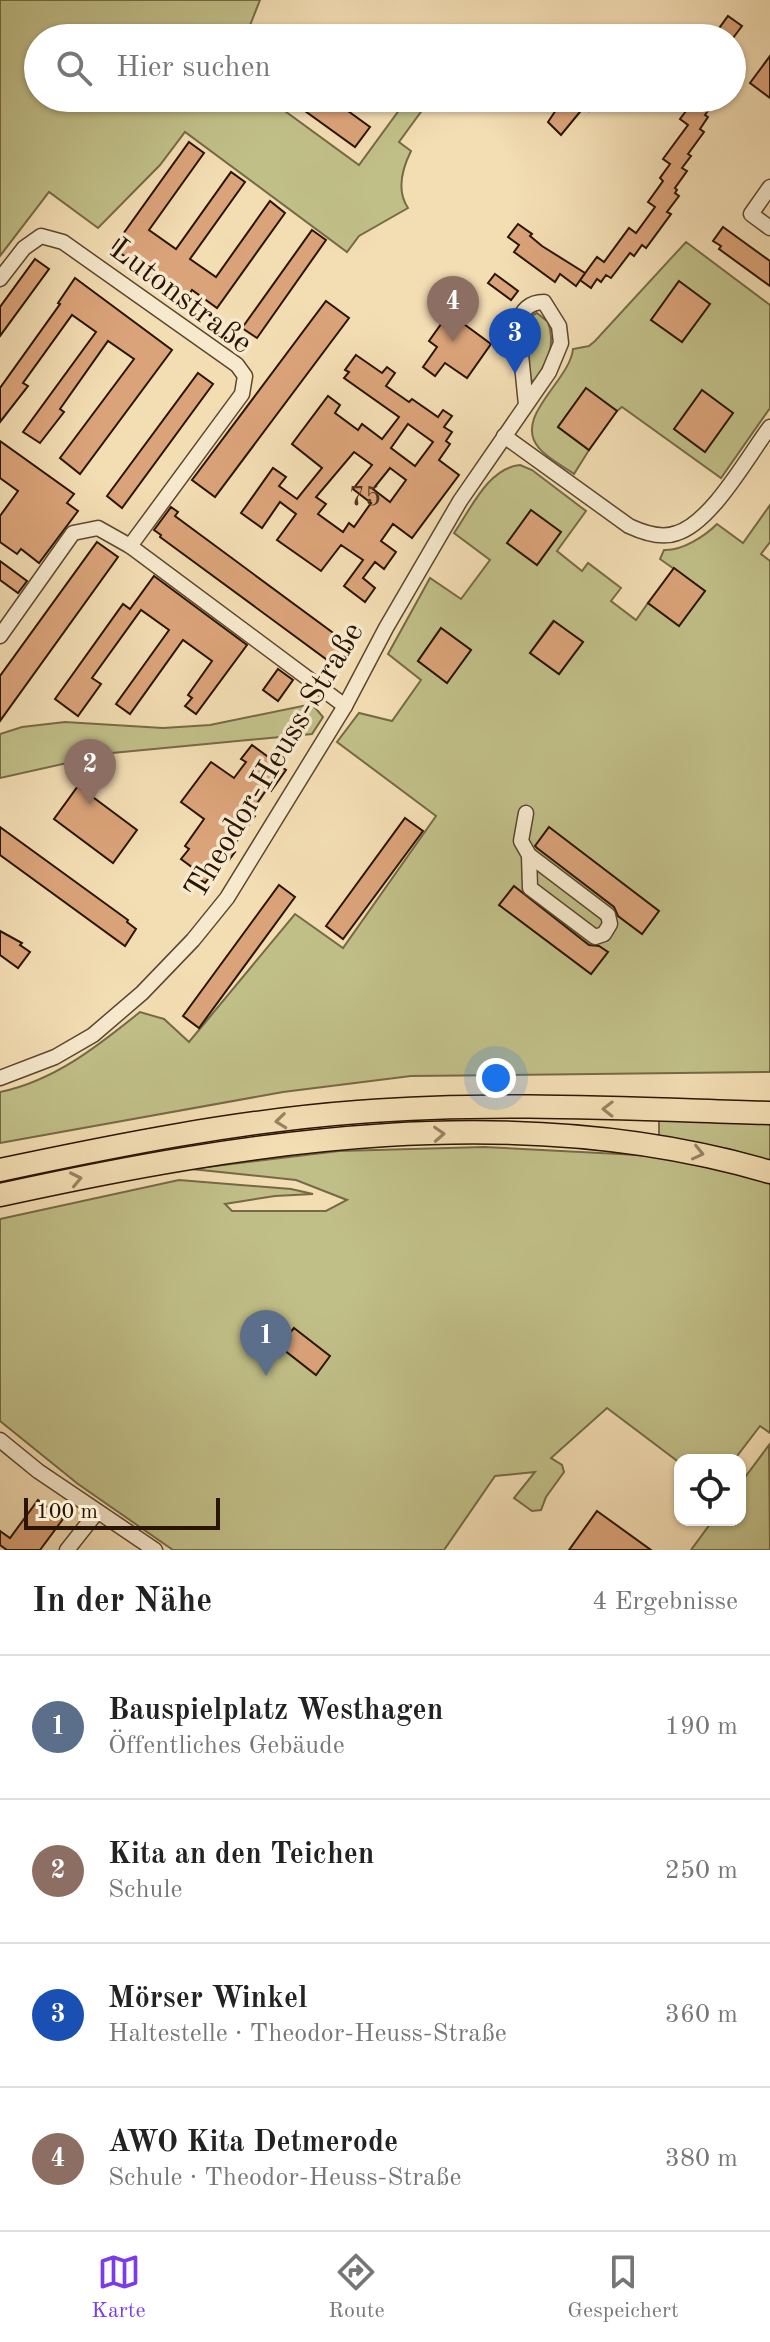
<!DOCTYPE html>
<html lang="de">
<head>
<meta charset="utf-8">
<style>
	:root { --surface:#fff; --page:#f2f2f2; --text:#222; --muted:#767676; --line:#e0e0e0; --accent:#7c3aed }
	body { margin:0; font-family:"Old Standard TT",serif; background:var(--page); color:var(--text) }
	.controls { position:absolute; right:24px; bottom:24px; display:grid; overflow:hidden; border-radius:16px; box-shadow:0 2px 6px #0004 }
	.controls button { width:72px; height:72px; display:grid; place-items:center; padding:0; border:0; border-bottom:2px solid var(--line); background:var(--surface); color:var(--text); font:40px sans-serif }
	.scale { position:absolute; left:24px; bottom:20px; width:196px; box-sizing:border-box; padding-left:8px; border:4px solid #291502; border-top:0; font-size:22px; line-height:28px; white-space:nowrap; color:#291502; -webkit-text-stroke:6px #f7e9ce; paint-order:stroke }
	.you { position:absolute; left:496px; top:1078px; width:28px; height:28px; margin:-20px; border:6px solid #fff; border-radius:50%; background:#1a73e8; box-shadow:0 0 0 12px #1a73e833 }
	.badge { display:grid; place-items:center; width:52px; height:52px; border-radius:50%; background:var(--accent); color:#fff; font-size:26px; font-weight:700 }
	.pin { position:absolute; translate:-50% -66px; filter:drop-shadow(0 2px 4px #0008) }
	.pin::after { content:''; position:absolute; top:42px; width:28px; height:24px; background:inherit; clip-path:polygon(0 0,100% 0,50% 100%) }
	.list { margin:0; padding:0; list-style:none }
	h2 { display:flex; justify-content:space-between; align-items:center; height:104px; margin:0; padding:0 32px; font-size:34px }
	h2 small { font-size:26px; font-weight:400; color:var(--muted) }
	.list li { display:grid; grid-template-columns:52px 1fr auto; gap:24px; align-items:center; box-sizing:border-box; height:144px; padding:0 32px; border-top:2px solid var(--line) }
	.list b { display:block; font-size:30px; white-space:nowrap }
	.list p { margin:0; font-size:26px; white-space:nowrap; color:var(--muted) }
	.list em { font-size:26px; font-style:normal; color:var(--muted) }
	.icon { flex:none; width:44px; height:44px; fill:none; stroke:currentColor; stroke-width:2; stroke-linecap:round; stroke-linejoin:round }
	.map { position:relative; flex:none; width:770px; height:1550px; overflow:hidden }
	.search { position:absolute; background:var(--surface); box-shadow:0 2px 6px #0004; left:24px; right:24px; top:24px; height:88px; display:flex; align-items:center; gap:20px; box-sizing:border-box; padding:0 28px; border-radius:44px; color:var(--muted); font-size:30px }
	.sheet { height:680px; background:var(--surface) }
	nav { display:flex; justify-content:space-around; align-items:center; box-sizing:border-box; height:112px; border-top:2px solid var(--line); background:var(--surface); font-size:22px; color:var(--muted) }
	nav a { display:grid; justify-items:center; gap:4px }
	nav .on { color:var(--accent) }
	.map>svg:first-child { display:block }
	.green { fill:#c1bf88; stroke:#756a45; stroke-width:2; fill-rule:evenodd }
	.building { fill:#dba379; stroke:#291502; stroke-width:2; fill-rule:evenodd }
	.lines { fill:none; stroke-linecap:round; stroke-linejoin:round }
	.minor-casing { stroke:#5c472e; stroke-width:17 }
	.highway-casing { stroke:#291502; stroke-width:25 }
	.minor { stroke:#f7e9ce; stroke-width:14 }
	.highway { stroke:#f3ddb3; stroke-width:22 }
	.oneway { stroke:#988363 }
	.labels { text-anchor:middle; stroke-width:7; stroke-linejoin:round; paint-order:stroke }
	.number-label { font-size:28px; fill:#563820 }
	.street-label { font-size:32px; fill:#291502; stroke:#f7e9ce }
</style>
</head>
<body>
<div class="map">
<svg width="770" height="1550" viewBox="0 0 770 1550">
	<rect width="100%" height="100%" fill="#f3ddb3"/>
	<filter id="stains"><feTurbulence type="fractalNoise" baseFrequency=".0025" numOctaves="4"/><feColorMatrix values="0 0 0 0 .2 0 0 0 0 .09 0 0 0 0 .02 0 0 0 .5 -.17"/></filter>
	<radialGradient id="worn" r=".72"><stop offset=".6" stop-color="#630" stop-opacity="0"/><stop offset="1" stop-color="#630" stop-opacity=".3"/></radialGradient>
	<g class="green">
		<path d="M0 0H260L245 38H38V98H267L359 165 408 98H431L399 142 411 151C402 169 396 190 408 208L359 236 347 252 185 132 160 165 98 228 49 192 0 256Z"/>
		<path d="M686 242 770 305V408L721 478 622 407 617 411 586 389 558 427 589 450 574 474C563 466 547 458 539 448 512 417 570 381 573 349L589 346 595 341Z"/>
		<path d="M537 313 548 322C556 345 548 362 534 381L531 380 525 344 527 322 531 316Z"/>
		<path d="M520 465 532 470 586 511 557 551 582 571 588 563 621 588 611 601 636 620 648 603 679 625 705 591 660 559 664 550C682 551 705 536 717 524L743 543 770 505V542L761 554 770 561V1072L411 1076 283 1092 0 1143V1092C54 1081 98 1046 140 1012L164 1019 189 1042 295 914 343 948 436 816 337 742 359 713 392 721 421 680 388 654 430 578 461 599 490 560 454 533C471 509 488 468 520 465ZM553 621 583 642 559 674 530 653ZM441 628 471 650 447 682 418 661Z"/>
		<polygon points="312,704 323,717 312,734 112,753 0,778 0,734 22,727 65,722 163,728 210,725"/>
		<polygon points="659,1120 770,1123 770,1161 729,1149 659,1136"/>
		<polygon points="484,1147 658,1156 725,1169 770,1183 770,1433 760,1426 734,1460 680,1460 680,1463 607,1408 551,1458 562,1465 564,1472 546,1497 541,1510 532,1511 514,1498 535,1472 495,1476 444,1550 173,1550 78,1484 0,1421 0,1219 179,1180 291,1189 313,1194 275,1196 225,1204 232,1211 326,1211 347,1200 296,1180 191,1169 339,1151"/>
		<polygon points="769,1445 770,1550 691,1550 713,1520 740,1520 740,1484"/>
	</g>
	<g class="building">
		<polygon points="728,16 742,26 733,38 712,38"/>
		<polygon points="770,56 770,98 750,83"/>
		<polygon points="287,98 330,98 370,127 355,147"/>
		<polygon points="564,98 598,98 589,111 584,107 561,135 548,122"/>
		<polygon points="696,98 717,98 705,115 708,117 700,129 704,132 688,154 691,156 682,168 687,171 675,188 677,190 675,193 679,196 667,212 671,214 646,248 642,245 634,256 630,253 611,278 606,275 601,282 597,279 591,288 580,280 597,257 604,262 629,228 636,233 655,207 648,202 663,181 660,178 670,164 663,159 688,125 680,119"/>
		<polygon points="189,142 204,153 149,230 176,249 231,172 245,182 190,259 216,277 270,201 285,213 217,308 192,290 186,299 113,248"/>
		<polygon points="518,224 532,234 530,236 542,246 585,273 576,286 560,274 555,282 514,252 519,245 508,237"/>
		<polygon points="723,227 770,261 770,286 719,249 721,246 713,241"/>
		<polygon points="312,230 326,240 257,338 242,328"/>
		<polygon points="35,259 49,269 0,336 0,307"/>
		<polygon points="495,274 518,291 511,300 488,283"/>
		<polygon points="75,278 172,350 80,474 60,458 134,359 108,341 60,409 64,412 40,443 23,432 96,332 72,315 23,383 28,386 0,422 0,388 60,304 58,303"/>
		<polygon points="679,281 710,304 682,342 651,320"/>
		<polygon points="326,301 349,318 215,497 192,480"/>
		<polygon points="449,313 491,344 467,378 445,363 435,376 423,367 437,347 429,341"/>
		<path d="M356 355 382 373 387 367 395 373 386 386 409 402 412 399 438 417 443 410 452 416 444 427 452 432 446 441 450 444 439 460 459 475 412 538 393 524 381 541 396 552 384 569 375 562 363 578 375 588 365 602 344 586 363 560 341 545 321 571 277 540 296 514 280 502 262 528 241 513 273 468 286 477 279 486 297 499 322 468 292 444 328 396 340 405 335 413 358 430 362 424 382 439 399 417 344 378 349 372 345 370ZM408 424 433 442 415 466 391 448ZM354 452 372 465 353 489 371 503 354 527 349 523 343 532 318 514 326 504 316 497ZM390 468 406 480 390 502 373 489Z"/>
		<polygon points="198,373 213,384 122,508 107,496"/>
		<polygon points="586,388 617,411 589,450 558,427"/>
		<polygon points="702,390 733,413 705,452 674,429"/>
		<polygon points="0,441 74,494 67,503 78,511 39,563 21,549 17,554 0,542 0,516 18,491 0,478"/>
		<polygon points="171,507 178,512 175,516 336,635 332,641 341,647 330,662 160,537 161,535 154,530"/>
		<polygon points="531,510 561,532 537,565 507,543"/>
		<polygon points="97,542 118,557 0,721 0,676"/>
		<polygon points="0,561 27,581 18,593 0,580"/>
		<polygon points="674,568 705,591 679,626 648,603"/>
		<polygon points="154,576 247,645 196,714 185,706 192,698 188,695 212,661 183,640 130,714 116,704 169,630 141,610 92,678 101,684 78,716 55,699 123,604 130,609"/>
		<polygon points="554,621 583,642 559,674 530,653"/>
		<polygon points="441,628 471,650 447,683 418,661"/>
		<polygon points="278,669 293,680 278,701 263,690"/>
		<polygon points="252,745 286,770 271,791 267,789 251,812 255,816 231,849 235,852 229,860 224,857 205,883 194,875 197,871 181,859 189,849 185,846 204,819 181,802 211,762 234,778 246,762 241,759"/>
		<polygon points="78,786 137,830 113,863 54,819"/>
		<polygon points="405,818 423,831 343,939 326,926"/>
		<polygon points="0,827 128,920 127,922 136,929 125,946 0,855"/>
		<polygon points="549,827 659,911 642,934 618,916 614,907 537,848 535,846"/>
		<polygon points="279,885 295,897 199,1028 183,1016"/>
		<polygon points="514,886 589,945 599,946 608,952 591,974 499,905"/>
		<polygon points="0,931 22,943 20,945 30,952 18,968 0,955"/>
		<polygon points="294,1328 330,1356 316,1375 279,1346"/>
		<polygon points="38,1500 63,1519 40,1550 7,1550 0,1545 0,1531 10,1538"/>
		<polygon points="597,1511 651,1550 569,1550"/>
	</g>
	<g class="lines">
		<g class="minor-casing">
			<g id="minor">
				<polyline points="770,187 751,214 770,228"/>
				<polyline points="0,279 24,248 41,236 63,242 237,365 245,376 242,394 130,546"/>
				<path d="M504 436 629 526C644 533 662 539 677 533 712 522 748 456 770 427"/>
				<polyline points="0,636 73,533 98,528 130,546 345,706"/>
				<polyline points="526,813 521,841 529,855 608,915 610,924 604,934 595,937 530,888 529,855"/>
				<path d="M0 1078 55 1057 93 1035 142 993 193 940 227 898 345 706 386 628 460 501 549 372 561 343 559 326 544 302C530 302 521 310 518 324L526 405"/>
				<polyline points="0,1440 38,1471 155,1550"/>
				<polyline points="67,1550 97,1512"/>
			</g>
		</g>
		<g class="highway-casing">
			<g id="highway">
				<path d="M0 1170C118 1145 238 1121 358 1112 495 1101 633 1109 770 1113"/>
				<path d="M0 1195C251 1140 519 1098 770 1172"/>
			</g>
		</g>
		<use href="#minor" class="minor"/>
		<use href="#highway" class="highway"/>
	</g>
	<defs><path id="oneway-chevron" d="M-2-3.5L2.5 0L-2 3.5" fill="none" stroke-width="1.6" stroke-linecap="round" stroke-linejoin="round" transform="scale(2)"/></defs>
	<g class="oneway">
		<use href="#oneway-chevron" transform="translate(608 1109) rotate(-179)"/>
		<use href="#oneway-chevron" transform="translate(281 1121) rotate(174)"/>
		<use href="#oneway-chevron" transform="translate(439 1134) rotate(-3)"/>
		<use href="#oneway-chevron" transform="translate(698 1153) rotate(13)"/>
		<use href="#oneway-chevron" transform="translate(76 1179) rotate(-12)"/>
	</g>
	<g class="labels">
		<g class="number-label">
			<text x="365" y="505">75</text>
		</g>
		<g class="street-label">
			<text transform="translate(182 295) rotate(37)" y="11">Lutonstraße</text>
			<text transform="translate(273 760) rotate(-59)" y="11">Theodor-Heuss-Straße</text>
		</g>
	</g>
	<rect width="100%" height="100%" filter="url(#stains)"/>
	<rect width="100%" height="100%" fill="url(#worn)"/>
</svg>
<div class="controls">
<button><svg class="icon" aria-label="locate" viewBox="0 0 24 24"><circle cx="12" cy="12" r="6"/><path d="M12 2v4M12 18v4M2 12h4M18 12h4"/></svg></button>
</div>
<div class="scale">100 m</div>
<div class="you"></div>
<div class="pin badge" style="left:266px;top:1376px;background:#5c6f8a">1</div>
<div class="pin badge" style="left:90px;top:805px;background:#8d6e63">2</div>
<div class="pin badge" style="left:515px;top:374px;background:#1a4fb4">3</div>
<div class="pin badge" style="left:453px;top:342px;background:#8d6e63">4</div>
<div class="search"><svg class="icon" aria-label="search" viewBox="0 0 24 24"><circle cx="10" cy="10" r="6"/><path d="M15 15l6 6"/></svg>Hier suchen</div>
</div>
<section class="sheet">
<h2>In der Nähe<small>4 Ergebnisse</small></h2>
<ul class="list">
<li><span class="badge" style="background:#5c6f8a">1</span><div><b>Bauspielplatz Westhagen</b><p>Öffentliches Gebäude</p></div><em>190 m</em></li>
<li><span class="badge" style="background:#8d6e63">2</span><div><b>Kita an den Teichen</b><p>Schule</p></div><em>250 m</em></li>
<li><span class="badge" style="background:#1a4fb4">3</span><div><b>Mörser Winkel</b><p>Haltestelle · Theodor-Heuss-Straße</p></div><em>360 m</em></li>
<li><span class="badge" style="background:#8d6e63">4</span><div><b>AWO Kita Detmerode</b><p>Schule · Theodor-Heuss-Straße</p></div><em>380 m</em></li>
</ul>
</section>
<nav>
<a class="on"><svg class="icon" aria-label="map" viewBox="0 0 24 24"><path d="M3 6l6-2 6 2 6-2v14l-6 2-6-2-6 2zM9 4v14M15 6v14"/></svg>Karte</a>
<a><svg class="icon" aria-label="directions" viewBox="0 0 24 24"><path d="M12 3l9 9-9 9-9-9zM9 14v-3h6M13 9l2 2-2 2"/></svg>Route</a>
<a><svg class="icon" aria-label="saved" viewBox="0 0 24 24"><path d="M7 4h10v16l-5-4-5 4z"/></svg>Gespeichert</a>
</nav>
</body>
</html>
